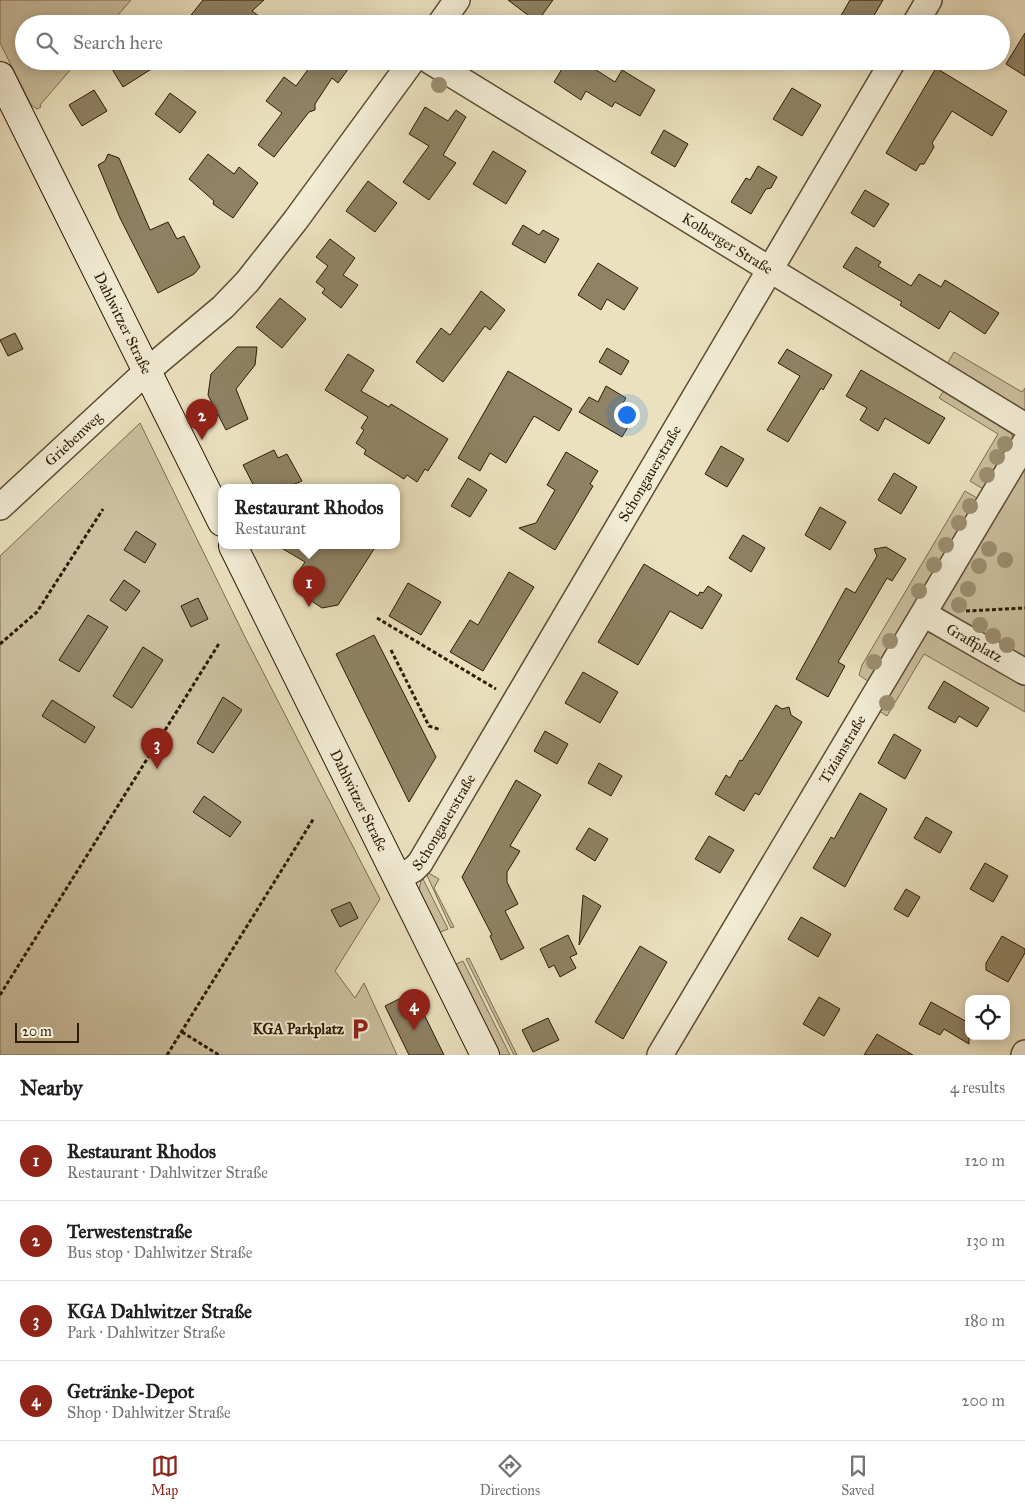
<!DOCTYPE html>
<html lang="en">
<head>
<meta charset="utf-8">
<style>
	:root { --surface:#fff; --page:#f6f6f6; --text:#202124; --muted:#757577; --line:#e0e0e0; --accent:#8f2418 }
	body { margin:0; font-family:"IM FELL Great Primer",serif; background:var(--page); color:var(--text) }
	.controls { position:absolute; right:15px; bottom:15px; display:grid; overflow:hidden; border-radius:10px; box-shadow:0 2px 12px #0003 }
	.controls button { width:45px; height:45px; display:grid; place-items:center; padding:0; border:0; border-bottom:1px solid var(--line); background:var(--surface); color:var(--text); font:25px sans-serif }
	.scale { position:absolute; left:15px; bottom:12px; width:64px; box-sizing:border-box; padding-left:5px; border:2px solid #2c1b03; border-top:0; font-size:14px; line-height:18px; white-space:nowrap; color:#2c1b03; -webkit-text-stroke:4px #f2ecd5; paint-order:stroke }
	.you { position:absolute; left:626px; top:414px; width:18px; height:18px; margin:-12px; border:4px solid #fff; border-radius:50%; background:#1a73e8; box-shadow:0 0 0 8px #1a73e833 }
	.badge { display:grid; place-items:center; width:32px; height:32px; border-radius:50%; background:var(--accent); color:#fff; font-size:16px; font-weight:700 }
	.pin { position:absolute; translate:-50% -41px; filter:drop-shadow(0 1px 2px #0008) }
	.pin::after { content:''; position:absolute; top:26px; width:18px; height:15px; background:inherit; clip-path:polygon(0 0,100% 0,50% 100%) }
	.popup { position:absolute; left:218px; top:484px; width:182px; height:65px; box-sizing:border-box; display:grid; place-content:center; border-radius:10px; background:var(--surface); filter:drop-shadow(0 1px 4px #0005); font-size:16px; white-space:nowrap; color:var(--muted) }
	.popup b { font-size:19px; color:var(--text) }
	.popup::after { content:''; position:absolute; left:50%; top:100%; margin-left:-10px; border:10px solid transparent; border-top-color:var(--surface) }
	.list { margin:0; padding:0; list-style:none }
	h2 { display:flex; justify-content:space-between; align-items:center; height:65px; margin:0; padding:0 20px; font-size:21px }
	h2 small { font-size:16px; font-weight:400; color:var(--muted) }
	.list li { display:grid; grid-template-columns:32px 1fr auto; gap:15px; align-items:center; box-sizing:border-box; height:80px; padding:0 20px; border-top:1px solid var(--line) }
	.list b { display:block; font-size:19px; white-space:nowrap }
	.list p { margin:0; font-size:16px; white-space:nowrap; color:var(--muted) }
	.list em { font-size:16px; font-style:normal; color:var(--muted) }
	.icon { flex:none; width:28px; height:28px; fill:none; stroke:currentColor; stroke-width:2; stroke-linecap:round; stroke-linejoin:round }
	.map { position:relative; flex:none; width:1025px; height:1055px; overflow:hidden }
	.search { position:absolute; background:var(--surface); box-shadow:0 2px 12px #0003; left:15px; right:15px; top:15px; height:55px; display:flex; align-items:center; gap:12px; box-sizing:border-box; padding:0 18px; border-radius:28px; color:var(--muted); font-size:19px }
	.sheet { height:385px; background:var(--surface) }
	nav { display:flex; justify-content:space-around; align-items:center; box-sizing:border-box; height:70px; border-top:1px solid var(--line); background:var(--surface); font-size:14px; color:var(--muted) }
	nav a { display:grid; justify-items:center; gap:2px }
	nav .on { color:var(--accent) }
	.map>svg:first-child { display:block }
	.green { fill:#cbbf9f; stroke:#7c6d51 }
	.building { fill:#8f8265; stroke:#2c1b03 }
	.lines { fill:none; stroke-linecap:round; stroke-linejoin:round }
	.street-casing { stroke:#5c4c32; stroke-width:28 }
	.secondary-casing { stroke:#2c1b03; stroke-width:30 }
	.path { stroke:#2c1b03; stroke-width:3; stroke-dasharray:4 2.5; stroke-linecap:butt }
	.street { stroke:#f2ecd5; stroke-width:25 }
	.secondary { stroke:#f2ecd5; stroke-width:28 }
	.tree { fill:#9c8f71 }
	.labels { text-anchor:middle; stroke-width:4; stroke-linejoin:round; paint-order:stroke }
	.street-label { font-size:15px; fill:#2c1b03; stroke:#f2ecd5 }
	.poi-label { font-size:15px; font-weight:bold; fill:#2c1b03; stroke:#f2ecd5; text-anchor:end }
</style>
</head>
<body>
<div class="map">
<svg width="1025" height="1055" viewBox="0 0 1025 1055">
	<rect width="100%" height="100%" fill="#ebe1bf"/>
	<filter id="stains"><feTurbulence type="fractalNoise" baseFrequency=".004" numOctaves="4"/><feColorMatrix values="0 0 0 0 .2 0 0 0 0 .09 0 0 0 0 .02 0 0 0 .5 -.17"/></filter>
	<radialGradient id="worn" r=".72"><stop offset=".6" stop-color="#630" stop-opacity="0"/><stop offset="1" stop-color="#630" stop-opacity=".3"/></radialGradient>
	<g class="green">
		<polygon points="0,0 131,0 110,24 24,24 24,61 78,61 40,105 41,107 37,109 31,105 0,43"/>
		<polygon points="954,352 1022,392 1025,388 1025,414 943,371"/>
		<polygon points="947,386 1011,428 1014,448 988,492 970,481 998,434 939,398"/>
		<polygon points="140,423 246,639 380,899 335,971 355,998 364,983 397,1055 0,1055 0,556"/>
		<polygon points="1025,454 1025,662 941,614 939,602"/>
		<polygon points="965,491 982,501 872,684 859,675 862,665"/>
		<polygon points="933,626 1025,679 1025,712 924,654 887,716 873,707 915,639"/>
		<polygon points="425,871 439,879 434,888 454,927 451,928"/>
		<polygon points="422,877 448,929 438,933 418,893"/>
		<polygon points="469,958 517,1055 514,1055 466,959"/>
		<polygon points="463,961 510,1055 499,1055 454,965"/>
	</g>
	<g class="building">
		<polygon points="203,0 264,0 252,11 270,24 184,24"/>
		<polygon points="508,0 553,0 537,22"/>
		<polygon points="850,0 883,0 869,24 836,24"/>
		<polygon points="1025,33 1025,76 1006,64"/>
		<polygon points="107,61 164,61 123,87"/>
		<polygon points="309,61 354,61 338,83 332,78 315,104 315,110 309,112 274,157 258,145 282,113 266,101 284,77 296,86 312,64"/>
		<polygon points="567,61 582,61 615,82 622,70 655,90 640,116 615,102 612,107 586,91 581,100 554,82"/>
		<polygon points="936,68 1007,111 992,136 952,111 932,143 934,147 924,164 920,164 916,171 886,153"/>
		<polygon points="792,88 821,105 802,136 773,119"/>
		<polygon points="94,90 107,111 82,126 69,105"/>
		<polygon points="170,93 196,112 180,133 155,114"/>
		<polygon points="425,107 448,121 456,110 466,117 443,155 456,163 429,200 403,182 429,146 409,134"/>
		<polygon points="664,130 688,144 675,167 651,153"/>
		<polygon points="493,151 526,171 506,204 473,184"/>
		<polygon points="108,154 119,158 150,230 168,222 177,239 184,236 200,267 194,274 158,293 120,218 98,165 105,161"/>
		<polygon points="208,154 234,174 239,167 258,183 233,218 213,204 214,201 189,179"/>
		<polygon points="758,166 777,177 771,188 766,189 751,214 731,202 746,178 750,180"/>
		<polygon points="368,181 397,203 375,232 346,211"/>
		<polygon points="865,190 889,204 874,227 851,213"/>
		<polygon points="523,225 539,235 543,230 559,239 545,263 512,244"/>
		<polygon points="330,239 355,258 343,275 358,285 341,308 322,293 325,289 316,282 328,266 316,257"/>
		<polygon points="856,247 881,262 878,266 911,286 919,274 941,287 945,280 999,313 985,334 950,311 939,329 900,305 902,302 843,267"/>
		<polygon points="598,263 638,288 624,310 607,299 601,310 578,295"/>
		<polygon points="481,291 505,310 490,330 485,326 443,382 416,362 441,328 450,335"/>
		<polygon points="280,298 306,319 282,348 256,327"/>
		<polygon points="15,333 23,349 8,356 0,340"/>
		<polygon points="237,347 257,347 255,365 236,389 248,419 226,430 208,395 211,374"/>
		<polygon points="607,348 629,361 621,375 599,362"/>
		<polygon points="787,349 832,375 823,390 821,388 788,442 767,430 800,376 778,363"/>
		<polygon points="348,354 374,370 361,391 389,407 391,404 448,439 428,471 425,469 417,482 407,475 404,479 364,454 366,450 356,443 364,430 361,428 368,417 325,390"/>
		<polygon points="861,370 945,418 929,444 885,418 878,431 860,420 867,408 846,396"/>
		<polygon points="508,371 572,409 559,431 534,416 506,463 490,453 480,471 458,458"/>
		<polygon points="606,386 626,398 620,408 634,417 622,437 579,412 589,397 598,402"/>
		<polygon points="721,446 744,459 727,487 705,474"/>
		<polygon points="274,450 278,458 287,454 302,481 285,488 255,488 243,465"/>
		<polygon points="566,452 598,471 590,484 593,486 555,550 519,528 536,523 555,490 547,485"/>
		<polygon points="894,473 917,487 901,514 878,500"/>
		<polygon points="468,478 487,490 470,517 451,506"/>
		<polygon points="820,507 846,522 830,550 805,535"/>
		<polygon points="136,531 156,544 145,563 124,550"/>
		<polygon points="743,535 765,548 751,572 729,558"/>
		<polygon points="278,546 376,546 338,605 322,608 313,602 298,572 305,562"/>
		<polygon points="886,547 906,559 892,581 887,578 838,662 845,666 828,697 796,679 846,588 855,593 877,556 874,549"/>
		<polygon points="644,564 698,596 700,592 703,593 708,586 722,595 702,629 670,611 638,665 598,642"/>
		<polygon points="509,572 534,587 483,671 450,652 470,620 478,625"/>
		<polygon points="124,580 140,591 126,611 110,600"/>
		<polygon points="408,583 441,602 421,635 389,616"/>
		<polygon points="198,598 208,619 191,627 181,606"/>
		<polygon points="88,615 108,627 79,672 59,660"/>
		<polygon points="374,635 436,757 409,802 336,654"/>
		<polygon points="143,647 163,660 132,708 113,696"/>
		<polygon points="583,672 618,692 600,723 565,703"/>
		<polygon points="944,681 989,708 977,727 959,716 955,723 928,708"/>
		<polygon points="223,697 242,710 213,753 197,743"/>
		<polygon points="52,700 95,727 85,743 42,716"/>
		<polygon points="776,705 782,709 789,707 791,715 802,722 759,795 755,793 744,811 715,794 726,775 730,778 740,760 742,761"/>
		<polygon points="545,731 568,744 557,764 534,751"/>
		<polygon points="894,734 921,750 905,779 878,763"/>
		<polygon points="599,763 622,776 611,796 588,783"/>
		<polygon points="516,780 541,795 510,846 520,851 507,872 507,882 518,904 505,911 524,948 501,960 490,936 492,935 462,877"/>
		<polygon points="860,793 887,809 845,887 813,868 831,837 834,839"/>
		<polygon points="204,796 241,822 230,837 193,812"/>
		<polygon points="926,817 952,832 940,853 914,838"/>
		<polygon points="589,828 608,839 595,861 576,849"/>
		<polygon points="709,836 734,850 720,873 695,859"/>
		<polygon points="985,863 1008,876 993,902 970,889"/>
		<polygon points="906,889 920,897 908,917 894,909"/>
		<polygon points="583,895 601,906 579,945"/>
		<polygon points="350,902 358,918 340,927 331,910"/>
		<polygon points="801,917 831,934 818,957 788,939"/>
		<polygon points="568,935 577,954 570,957 576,968 560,977 554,965 549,968 540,949"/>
		<polygon points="1002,936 1025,949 1025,953 1008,982 986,970 986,963"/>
		<polygon points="640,946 667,962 623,1039 595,1022"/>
		<polygon points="413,992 444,1055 409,1055 385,1006"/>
		<polygon points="819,997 840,1009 824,1036 803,1024"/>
		<polygon points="931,1002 969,1023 969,1044 944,1029 940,1035 919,1024"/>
		<polygon points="548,1018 559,1040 533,1052 522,1030"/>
		<polygon points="877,1034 913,1055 864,1055"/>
	</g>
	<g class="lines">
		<g class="street-casing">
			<g id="street">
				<polyline points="440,24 457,0"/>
				<polyline points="915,24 929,0"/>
				<path id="s1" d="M430 61 1025 426"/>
				<path id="s2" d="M0 507 147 371 223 307 247 282 295 221 412 61"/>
				<path id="s3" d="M924 614 1025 672"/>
				<path id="s4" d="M398 878 414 869 420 863 893 61"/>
				<path id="s5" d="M660 1055 1025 443"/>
				<polyline points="1024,1055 1025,1053"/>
			</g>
		</g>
		<g class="secondary-casing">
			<g id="secondary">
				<path id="s6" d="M0 76 222 522"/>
				<path id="s7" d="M233 546 485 1055"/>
			</g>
		</g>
		<g class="path">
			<polyline points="966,611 1025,608"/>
			<polyline points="377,618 496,689"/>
			<polyline points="0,644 37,612 103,509"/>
			<polyline points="391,650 429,726 441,730"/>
			<polyline points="0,995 220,642"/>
			<polyline points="182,1032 219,1055"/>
			<polyline points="167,1055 314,818"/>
		</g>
		<use href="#street" class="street"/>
		<use href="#secondary" class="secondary"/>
	</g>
	<g class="tree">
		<circle cx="439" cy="85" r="8"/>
		<circle cx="1005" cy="444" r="8"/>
		<circle cx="997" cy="457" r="8"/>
		<circle cx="987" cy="475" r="8"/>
		<circle cx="970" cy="506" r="8"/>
		<circle cx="959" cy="523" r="8"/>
		<circle cx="946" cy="545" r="8"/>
		<circle cx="989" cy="549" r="8"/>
		<circle cx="1005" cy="560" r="8"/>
		<circle cx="934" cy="565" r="8"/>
		<circle cx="979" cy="566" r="8"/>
		<circle cx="968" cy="589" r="8"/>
		<circle cx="919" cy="591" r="8"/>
		<circle cx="959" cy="605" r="8"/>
		<circle cx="980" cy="625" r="8"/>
		<circle cx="993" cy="636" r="8"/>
		<circle cx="890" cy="641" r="8"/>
		<circle cx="1007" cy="645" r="8"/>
		<circle cx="874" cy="662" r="8"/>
		<circle cx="887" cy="703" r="8"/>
	</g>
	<defs>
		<g id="parking-bare" transform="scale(1.725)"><path d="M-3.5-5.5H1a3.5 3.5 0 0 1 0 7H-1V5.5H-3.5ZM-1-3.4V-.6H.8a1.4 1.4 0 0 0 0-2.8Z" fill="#8f2418" stroke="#f2ecd5" stroke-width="2.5" paint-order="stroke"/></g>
	</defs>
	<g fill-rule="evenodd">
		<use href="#parking-bare" x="360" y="1029"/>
	</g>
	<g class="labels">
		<g class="street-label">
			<text dy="5" stroke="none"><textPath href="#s1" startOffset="349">Kolberger Straße</textPath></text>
			<text dy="5" stroke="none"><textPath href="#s6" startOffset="276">Dahlwitzer Straße</textPath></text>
			<text dy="5" stroke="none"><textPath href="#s2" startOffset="100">Griebenweg</textPath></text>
			<text dy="5" stroke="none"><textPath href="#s4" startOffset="479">Schongauerstraße</textPath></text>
			<text dy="5" stroke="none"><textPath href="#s3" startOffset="58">Graffplatz</textPath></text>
			<text dy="5" stroke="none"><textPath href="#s5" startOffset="356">Tizianstraße</textPath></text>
			<text dy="5" stroke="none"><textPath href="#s7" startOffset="284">Dahlwitzer Straße</textPath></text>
			<text dy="5" stroke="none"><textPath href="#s4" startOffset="74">Schongauerstraße</textPath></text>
		</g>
		<g class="poi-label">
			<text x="344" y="1034">KGA Parkplatz</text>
		</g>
	</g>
	<rect width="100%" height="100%" filter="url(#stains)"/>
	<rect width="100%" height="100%" fill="url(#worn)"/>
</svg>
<div class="controls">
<button><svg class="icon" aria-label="locate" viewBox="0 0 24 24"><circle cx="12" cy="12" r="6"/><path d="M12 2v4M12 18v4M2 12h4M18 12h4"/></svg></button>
</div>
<div class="scale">20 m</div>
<div class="you"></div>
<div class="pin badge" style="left:309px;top:607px">1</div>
<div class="popup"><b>Restaurant Rhodos</b>Restaurant</div>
<div class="pin badge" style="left:202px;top:440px">2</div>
<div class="pin badge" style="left:157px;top:769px">3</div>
<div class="pin badge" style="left:414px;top:1030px">4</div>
<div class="search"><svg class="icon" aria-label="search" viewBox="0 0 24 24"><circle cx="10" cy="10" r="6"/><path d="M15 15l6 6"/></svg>Search here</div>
</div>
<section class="sheet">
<h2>Nearby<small>4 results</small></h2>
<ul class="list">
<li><span class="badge">1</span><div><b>Restaurant Rhodos</b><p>Restaurant · Dahlwitzer Straße</p></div><em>120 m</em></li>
<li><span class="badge">2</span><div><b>Terwestenstraße</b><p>Bus stop · Dahlwitzer Straße</p></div><em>130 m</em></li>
<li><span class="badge">3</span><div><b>KGA Dahlwitzer Straße</b><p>Park · Dahlwitzer Straße</p></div><em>180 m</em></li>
<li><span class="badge">4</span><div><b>Getränke-Depot</b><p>Shop · Dahlwitzer Straße</p></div><em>200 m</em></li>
</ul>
</section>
<nav>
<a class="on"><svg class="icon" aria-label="map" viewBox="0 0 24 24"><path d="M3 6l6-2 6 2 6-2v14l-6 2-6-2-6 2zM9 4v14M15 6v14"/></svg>Map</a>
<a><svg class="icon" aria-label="directions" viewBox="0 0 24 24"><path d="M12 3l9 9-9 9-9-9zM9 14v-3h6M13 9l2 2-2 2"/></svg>Directions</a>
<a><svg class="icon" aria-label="saved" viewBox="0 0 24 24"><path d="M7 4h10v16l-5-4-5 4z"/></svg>Saved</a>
</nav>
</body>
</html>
